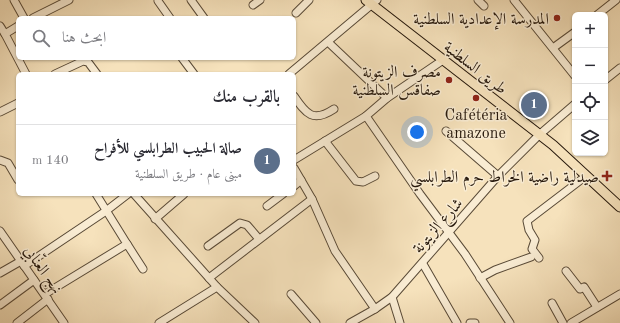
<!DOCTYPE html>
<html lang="ar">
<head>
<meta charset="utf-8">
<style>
	:root { --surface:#fff; --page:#f2f2f3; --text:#2b2b33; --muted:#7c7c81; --line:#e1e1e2; --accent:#8f2418 }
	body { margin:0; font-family:"Old Standard TT",Amiri,serif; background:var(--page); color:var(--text); direction:rtl }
	.controls { position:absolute; right:12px; top:12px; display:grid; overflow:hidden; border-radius:6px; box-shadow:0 1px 3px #0004 }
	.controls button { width:36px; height:36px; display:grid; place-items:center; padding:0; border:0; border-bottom:1px solid var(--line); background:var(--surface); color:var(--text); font:20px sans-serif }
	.you { position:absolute; left:417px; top:132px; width:14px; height:14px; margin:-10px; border:3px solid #fff; border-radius:50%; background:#1a73e8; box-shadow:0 0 0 6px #1a73e833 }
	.badge { display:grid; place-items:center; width:26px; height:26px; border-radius:50%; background:var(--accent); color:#fff; font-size:13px; font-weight:700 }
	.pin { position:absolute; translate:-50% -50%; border:2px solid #fff; box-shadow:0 1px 4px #0006 }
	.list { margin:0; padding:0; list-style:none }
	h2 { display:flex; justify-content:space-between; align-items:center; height:52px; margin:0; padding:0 16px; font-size:17px }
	h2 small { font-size:13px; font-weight:400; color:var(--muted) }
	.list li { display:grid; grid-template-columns:26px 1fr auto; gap:12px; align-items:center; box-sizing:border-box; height:72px; padding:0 16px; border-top:1px solid var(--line) }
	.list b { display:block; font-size:15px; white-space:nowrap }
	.list p { margin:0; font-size:13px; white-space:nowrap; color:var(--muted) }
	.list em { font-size:13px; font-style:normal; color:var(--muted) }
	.icon { flex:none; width:22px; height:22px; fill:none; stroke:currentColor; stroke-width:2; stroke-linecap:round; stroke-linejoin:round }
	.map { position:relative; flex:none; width:620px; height:323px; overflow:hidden; direction:ltr }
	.search { position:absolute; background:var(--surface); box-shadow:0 1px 3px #0004; left:16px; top:16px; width:280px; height:44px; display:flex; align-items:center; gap:10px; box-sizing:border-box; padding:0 14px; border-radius:6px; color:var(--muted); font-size:15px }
	.panel { position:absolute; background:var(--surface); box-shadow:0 1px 3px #0004; left:16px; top:72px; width:280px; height:124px; border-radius:6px; direction:rtl }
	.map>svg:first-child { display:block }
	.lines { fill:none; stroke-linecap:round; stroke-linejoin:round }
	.minor-casing { stroke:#594a37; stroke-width:9 }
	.major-casing { stroke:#25170b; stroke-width:11 }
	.minor { stroke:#f9ecd3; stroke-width:7 }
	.major { stroke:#f6e2bc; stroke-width:9 }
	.poi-dot { fill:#8f2418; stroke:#f9ecd3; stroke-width:1.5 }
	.labels { text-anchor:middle; stroke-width:3; stroke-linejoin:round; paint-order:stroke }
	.poi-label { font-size:16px; fill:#25170b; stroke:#f9ecd3; text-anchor:end }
	.street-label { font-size:16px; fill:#25170b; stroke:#f9ecd3 }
</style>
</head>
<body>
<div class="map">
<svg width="620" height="323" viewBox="0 0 620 323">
	<rect width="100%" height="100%" fill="#f6e2bc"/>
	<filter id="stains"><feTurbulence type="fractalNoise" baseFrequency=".005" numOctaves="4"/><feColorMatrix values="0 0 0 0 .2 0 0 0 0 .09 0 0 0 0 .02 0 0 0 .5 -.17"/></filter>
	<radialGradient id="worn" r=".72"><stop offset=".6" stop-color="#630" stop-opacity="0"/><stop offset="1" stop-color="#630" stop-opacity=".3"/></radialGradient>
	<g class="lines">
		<g class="minor-casing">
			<g id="minor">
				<polyline points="14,0 24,18"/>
				<polyline points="191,0 204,18"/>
				<polyline points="478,0 484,6"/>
				<polyline points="514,0 575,76"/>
				<polyline points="158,1 170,18"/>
				<polyline points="253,5 260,0"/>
				<polyline points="296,13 309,0"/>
				<polyline points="597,15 616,0"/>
				<polyline points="33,18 69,0"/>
				<polyline points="0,26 5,34"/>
				<polyline points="18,26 5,34 26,74"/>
				<polyline points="328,42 387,98"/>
				<polyline points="553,48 575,32"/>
				<polyline points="182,58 194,74"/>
				<polyline points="443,60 387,98 366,116 420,194 465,254 510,323"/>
				<polyline points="55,74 83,61 88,62 97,74"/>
				<polyline points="289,74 377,0"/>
				<polyline points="605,80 620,68"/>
				<path d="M294 96C306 114 313 123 334 109"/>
				<polyline points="0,112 18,103"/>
				<polyline points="446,131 498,176"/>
				<polyline points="325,141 356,181 363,182 375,176"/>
				<polyline points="0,160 8,163 18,180"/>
				<polyline points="294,160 366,116"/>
				<polyline points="294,168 312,199 335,251 375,309"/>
				<polyline points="294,186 301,180"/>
				<polyline points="134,194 217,287 255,323"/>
				<polyline points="267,206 283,194"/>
				<polyline points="155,219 184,194"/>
				<polyline points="0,231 64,323"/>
				<polyline points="127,244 143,269"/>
				<polyline points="208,246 240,223 247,225 259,239"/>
				<polyline points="539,258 532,249 535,240 529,230 527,221 586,176"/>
				<polyline points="423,264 457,323"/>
				<polyline points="24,266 106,211 128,194"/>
				<polyline points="566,271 580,289 584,287 597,307"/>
				<polyline points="0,273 21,261"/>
				<polyline points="209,278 312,199"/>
				<polyline points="480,278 495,270 531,257"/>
				<polyline points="45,294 127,244 96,194"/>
				<polyline points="291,294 316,323"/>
				<polyline points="392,297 400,323"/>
				<polyline points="552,303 563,323"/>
				<polyline points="0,305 34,280"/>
				<polyline points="17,323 48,299"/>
				<polyline points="159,323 217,287"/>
				<polyline points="350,323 375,309 392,297 498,176 539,135 575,104"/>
				<polyline points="470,323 475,323"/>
				<polyline points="571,323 620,294"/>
			</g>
		</g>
		<g class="major-casing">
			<polyline id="major" points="366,0 553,145 620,207"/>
		</g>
		<use href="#minor" class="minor"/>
		<use href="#major" class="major"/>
	</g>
	<g class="poi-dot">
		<circle cx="557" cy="18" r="4"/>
		<circle cx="449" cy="80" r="4"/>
		<circle cx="476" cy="98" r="4"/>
		<path d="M605 170h4v4h4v4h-4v4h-4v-4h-4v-4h4z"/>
	</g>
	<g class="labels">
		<g class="poi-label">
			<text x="549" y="24">المدرسة الإعدادية السلطنية</text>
			<text x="441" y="77">مصرف الزيتونة<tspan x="441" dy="18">صفاقس السلطنية</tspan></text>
			<text x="476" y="120" text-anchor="middle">Cafétéria<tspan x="476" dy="18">amazone</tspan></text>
			<text x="599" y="182">صيدلية راضية الخراط حرم الطرابلسي</text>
		</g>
		<g class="street-label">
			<text transform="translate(476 67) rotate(38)" y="6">طريق السلطنية</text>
			<text transform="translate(437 225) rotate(-49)" y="6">شارع الزيتونة</text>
			<text transform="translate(44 269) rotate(55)" y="6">نهج العنّابي</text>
		</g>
	</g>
	<rect width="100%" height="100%" filter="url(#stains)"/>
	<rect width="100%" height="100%" fill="url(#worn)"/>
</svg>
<div class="controls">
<button>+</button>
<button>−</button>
<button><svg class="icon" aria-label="locate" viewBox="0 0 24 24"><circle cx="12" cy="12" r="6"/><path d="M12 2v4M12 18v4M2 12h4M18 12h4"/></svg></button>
<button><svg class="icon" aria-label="layers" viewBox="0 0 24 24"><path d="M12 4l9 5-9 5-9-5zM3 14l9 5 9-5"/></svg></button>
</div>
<div class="you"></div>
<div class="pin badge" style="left:534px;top:105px;background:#5c6f8a">1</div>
<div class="search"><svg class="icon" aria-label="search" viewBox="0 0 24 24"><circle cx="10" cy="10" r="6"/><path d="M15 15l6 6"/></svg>ابحث هنا</div>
<section class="panel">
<h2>بالقرب منك<small></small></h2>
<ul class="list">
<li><span class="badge" style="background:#5c6f8a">1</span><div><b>صالة الحبيب الطرابلسي للأفراح</b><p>مبنى عام · طريق السلطنية</p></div><em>140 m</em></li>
</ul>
</section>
</div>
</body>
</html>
